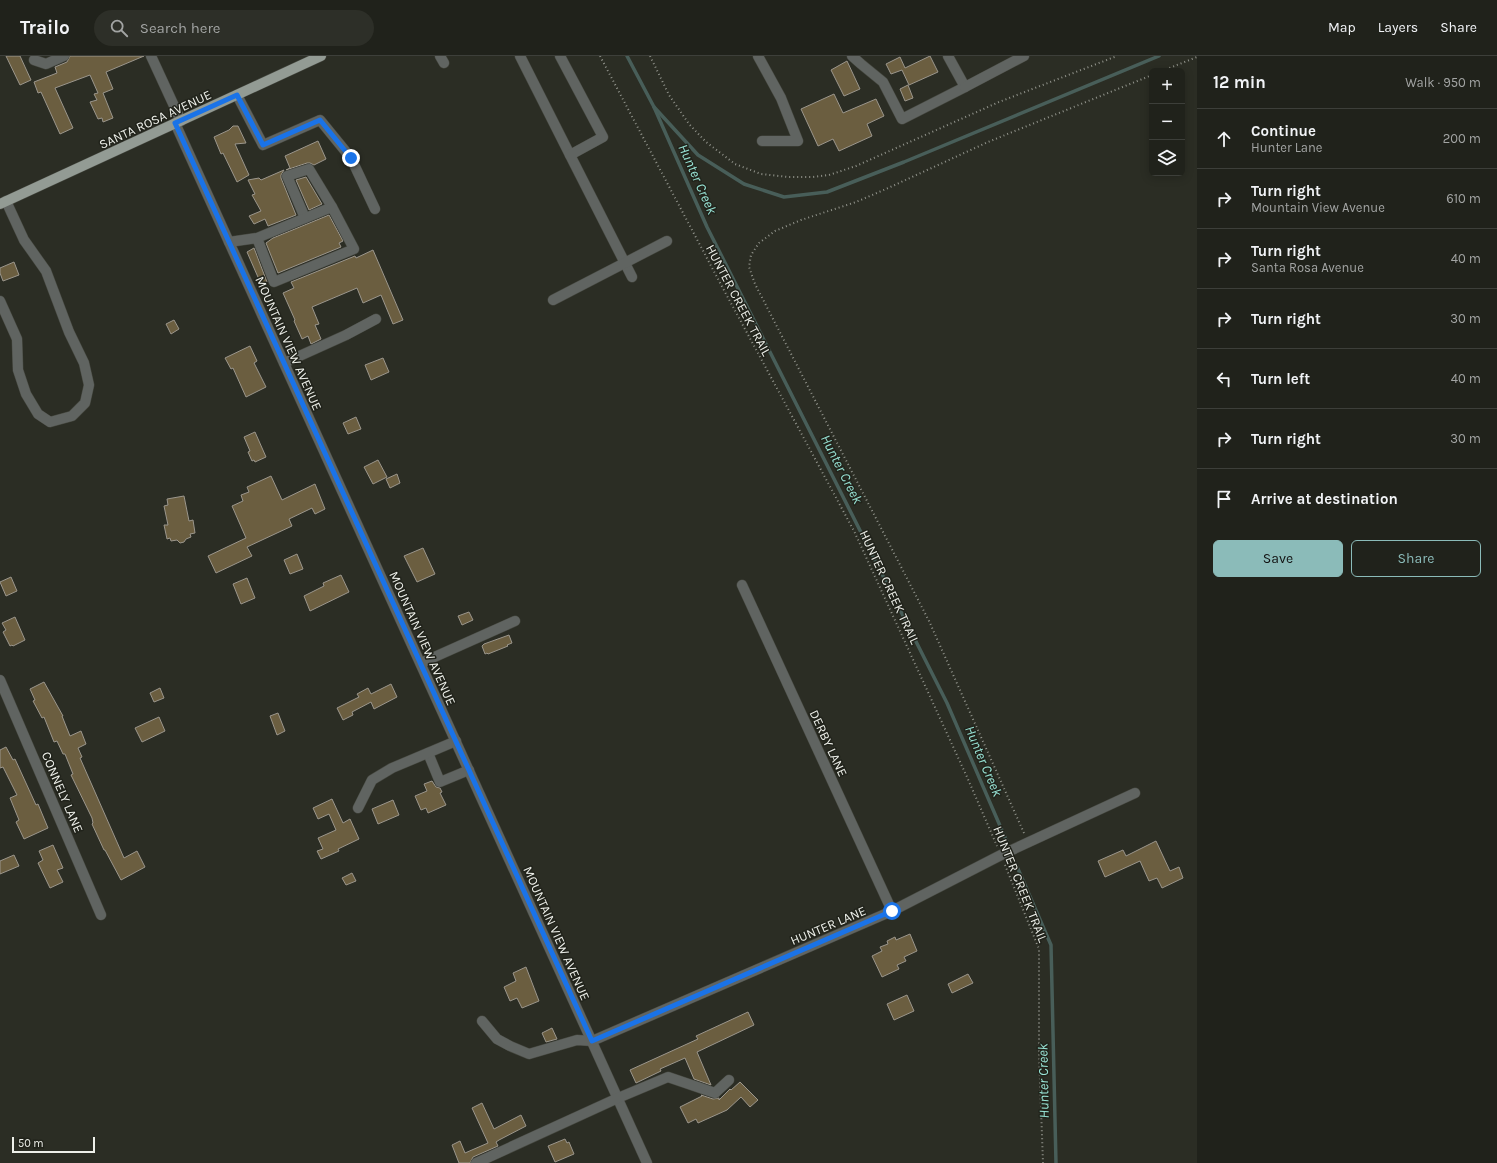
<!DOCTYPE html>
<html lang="en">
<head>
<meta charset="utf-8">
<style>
	:root { --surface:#20221b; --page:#2d2f28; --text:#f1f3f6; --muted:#a2a4a3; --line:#3d3f3a; --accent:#8bbbb9 }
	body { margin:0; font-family:Karla,sans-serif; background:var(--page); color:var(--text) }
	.controls { position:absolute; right:12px; top:12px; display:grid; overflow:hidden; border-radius:6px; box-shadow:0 2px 10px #0003 }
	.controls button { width:36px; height:36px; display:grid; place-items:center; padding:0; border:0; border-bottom:1px solid var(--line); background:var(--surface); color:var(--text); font:20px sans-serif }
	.scale { position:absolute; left:12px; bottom:10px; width:83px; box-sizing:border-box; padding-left:4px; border:2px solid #eef0ea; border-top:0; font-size:11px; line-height:14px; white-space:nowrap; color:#eef0ea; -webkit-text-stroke:3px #21231b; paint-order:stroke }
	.stop { position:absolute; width:12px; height:12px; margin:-9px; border:3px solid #1a73e8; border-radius:50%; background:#fff }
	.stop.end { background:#1a73e8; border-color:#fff; box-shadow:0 1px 4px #0008 }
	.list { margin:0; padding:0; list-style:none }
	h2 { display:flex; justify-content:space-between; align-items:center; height:52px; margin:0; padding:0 16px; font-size:17px }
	h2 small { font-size:13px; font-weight:400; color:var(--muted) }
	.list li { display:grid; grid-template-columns:26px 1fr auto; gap:12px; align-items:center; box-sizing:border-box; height:60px; padding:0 16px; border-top:1px solid var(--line) }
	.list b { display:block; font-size:15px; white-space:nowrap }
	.list p { margin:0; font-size:13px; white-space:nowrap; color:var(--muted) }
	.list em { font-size:13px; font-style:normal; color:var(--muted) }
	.actions { display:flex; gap:8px; padding:12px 16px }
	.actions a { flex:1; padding:9px 0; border:1px solid var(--accent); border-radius:6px; text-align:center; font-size:14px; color:var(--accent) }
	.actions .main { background:var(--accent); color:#111 }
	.icon { flex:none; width:22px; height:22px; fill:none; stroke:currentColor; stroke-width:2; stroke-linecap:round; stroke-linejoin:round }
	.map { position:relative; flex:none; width:1197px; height:1107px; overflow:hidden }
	header { display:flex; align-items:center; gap:24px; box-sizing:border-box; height:56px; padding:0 20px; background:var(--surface); border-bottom:1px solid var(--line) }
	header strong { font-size:19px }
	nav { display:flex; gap:22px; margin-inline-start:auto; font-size:14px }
	.search { width:280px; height:36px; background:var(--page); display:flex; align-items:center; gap:10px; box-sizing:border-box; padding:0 14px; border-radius:22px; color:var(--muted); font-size:15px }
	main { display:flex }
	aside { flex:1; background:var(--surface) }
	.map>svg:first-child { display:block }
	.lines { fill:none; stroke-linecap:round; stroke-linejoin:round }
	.stream { stroke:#485e59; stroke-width:3.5 }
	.building { fill:#6b5e40; stroke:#9b968c }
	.minor-casing { stroke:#464840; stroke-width:11 }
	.major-casing { stroke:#464840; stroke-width:11 }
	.path { stroke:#92948c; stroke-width:2; stroke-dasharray:1 3; stroke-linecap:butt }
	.minor { stroke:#606461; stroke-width:10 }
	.major { stroke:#939b94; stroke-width:10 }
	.route { stroke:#1a73e8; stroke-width:5 }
	.labels { text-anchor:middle; stroke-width:3; stroke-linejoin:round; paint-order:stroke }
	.street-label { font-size:13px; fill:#eef0ea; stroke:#21231b }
	.water-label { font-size:14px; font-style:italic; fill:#98e3d5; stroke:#21231b }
</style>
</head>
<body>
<header>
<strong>Trailo</strong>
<div class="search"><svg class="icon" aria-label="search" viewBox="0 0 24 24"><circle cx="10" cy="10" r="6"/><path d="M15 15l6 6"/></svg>Search here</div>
<nav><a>Map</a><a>Layers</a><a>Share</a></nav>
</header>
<main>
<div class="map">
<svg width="1197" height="1107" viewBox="0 0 1197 1107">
	<rect width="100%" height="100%" fill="#2b2d24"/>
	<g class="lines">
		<g class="stream">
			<polyline points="627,0 654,51 698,99 744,128 784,141 827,136 904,106 1159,0"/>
			<polyline points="654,51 707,171 947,647 1007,786"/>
			<polyline points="1015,806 1051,889 1056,1107"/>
		</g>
	</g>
	<g class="building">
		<polygon points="6,0 20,0 31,24 20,29"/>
		<polygon points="70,0 144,0 106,16 113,33 103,37 113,62 103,66 102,62 98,63 90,46 97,44 94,38 98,37 90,19 55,32 73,72 60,78 41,36 38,37 34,26 57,17 55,11 67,6"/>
		<polygon points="930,0 938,16 909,29 902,14 891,18 886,8 900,1 905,12"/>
		<polygon points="847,5 860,33 844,40 831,14"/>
		<polygon points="908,29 913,42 905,45 900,33"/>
		<polygon points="834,38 843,57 876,43 884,60 867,68 872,80 839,95 833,83 818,90 801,53"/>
		<polygon points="233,70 238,70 246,87 235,88 249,119 237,126 223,97 221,98 214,81 229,74"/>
		<polygon points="318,85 326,103 314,109 310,107 307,107 286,114 290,112 285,100"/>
		<polygon points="284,114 281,119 281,122 296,159 268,170 265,163 254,168 249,160 261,155 252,139 255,138 248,124 259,122 261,124"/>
		<polygon points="306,121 322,148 309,154 296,124"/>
		<polygon points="329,159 343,185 339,187 341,191 278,217 266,187 273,182"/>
		<polygon points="254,192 267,226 261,228 247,196"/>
		<polygon points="373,194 403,264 393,268 381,239 363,247 357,232 312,251 319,268 315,269 321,283 311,288 308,280 302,283 294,265 295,264 283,237 294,232 291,226 355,200 356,202"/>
		<polygon points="14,206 19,219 3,225 0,217 0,212"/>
		<polygon points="174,264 179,273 171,278 166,268"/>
		<polygon points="250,290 257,305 254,307 266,331 246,341 233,312 231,313 225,302"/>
		<polygon points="383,302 389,316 371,324 365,309"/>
		<polygon points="356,361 361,373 348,378 343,367"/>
		<polygon points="255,376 266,401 255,406 254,404 252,405 248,396 250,395 244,381"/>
		<polygon points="378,404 387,421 373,428 364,411"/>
		<polygon points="397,418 400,427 390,432 386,423"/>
		<polygon points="271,420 282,444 315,428 325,453 315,458 312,452 289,463 292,470 247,491 252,500 216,517 208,500 246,482 232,450 243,445 241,439 249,436 247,431"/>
		<polygon points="184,440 189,465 193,464 195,477 190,478 191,481 186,483 184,486 180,487 177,484 171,485 170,482 167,483 164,469 168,469 164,450 168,449 167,443"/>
		<polygon points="423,492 435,518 417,526 404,500"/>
		<polygon points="297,498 303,513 290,518 284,504"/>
		<polygon points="341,519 349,536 310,555 304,540 324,530 323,527"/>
		<polygon points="11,521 17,535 6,540 0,526"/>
		<polygon points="247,522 255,542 241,548 233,528"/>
		<polygon points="469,556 473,564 462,569 458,560"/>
		<polygon points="15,561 25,584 13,590 12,589 10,590 3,576 6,574 2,567"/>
		<polygon points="509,579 512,587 507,589 508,590 488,598 487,597 485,598 482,590 484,588"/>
		<polygon points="44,626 63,660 62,660 70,680 81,675 86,688 78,692 82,701 80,702 124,802 137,795 145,811 121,824 105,794 104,794 92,768 93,767 92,762 71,719 73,718 65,698 63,698 57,685 54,686 44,661 42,662 33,645 35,644 30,633"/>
		<polygon points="391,628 397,641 374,653 371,646 352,656 353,659 343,664 337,652 359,641 357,638 368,632 371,638"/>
		<polygon points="160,632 164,642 154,646 150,637"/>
		<polygon points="278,657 285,675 277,679 270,660"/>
		<polygon points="159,661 165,675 142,686 135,672"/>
		<polygon points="6,691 13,704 15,703 36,749 38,748 48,772 24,783 16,766 19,764 10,742 17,739 3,711 0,712 0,694"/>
		<polygon points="432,725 436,731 440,732 442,736 440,737 446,749 428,757 426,752 421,754 415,740 427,735 424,728"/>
		<polygon points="332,743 343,767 350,763 359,783 338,793 339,795 321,803 317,795 323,793 318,782 336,774 329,758 318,763 313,752"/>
		<polygon points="393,744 399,759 378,768 372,753"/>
		<polygon points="1156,785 1170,815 1179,811 1183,822 1162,832 1157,822 1149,825 1140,805 1105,821 1098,805 1123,794 1126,800"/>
		<polygon points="53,789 63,812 57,814 63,826 50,832 38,807 43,804 39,795"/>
		<polygon points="14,799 19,810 0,818 0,805"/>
		<polygon points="352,817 356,825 346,829 342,822"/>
		<polygon points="910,878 917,895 904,901 906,905 897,909 899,913 882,921 872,900 882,895 880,891 888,888 887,885 895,881 896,884"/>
		<polygon points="526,911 539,945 522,952 517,942 510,945 504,931 516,925 513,917"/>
		<polygon points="968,918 973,927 952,937 948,928"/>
		<polygon points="907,939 914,955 894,964 887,948"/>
		<polygon points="748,956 754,969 697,996 711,1029 694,1023 685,1002 660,1013 661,1015 636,1027 630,1014 698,983 696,980"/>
		<polygon points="552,972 557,983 546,986 542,977"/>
		<polygon points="740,1026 758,1044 750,1051 741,1041 727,1054 698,1067 696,1063 688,1067 680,1051 702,1040 701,1039 713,1043 719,1042 719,1044 730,1033 731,1034"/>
		<polygon points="482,1047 494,1073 521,1059 526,1070 499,1084 496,1086 498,1090 473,1101 470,1107 459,1107 452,1089 460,1085 465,1097 488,1087 472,1052"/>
		<polygon points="565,1083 567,1087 569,1086 574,1098 555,1106 548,1090"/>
	</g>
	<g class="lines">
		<g class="minor-casing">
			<g id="minor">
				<polyline points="151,0 181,65"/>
				<polyline points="440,0 444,7"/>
				<polyline points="520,0 570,99"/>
				<polyline points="560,0 603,81 570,99 632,221"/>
				<polyline points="758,0 781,42 798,85 762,85"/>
				<polyline points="852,0 861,8 883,26 902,63 965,31 948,0"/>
				<polyline points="34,4 46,8 64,0"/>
				<polyline points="965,31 1024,0"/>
				<polyline points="237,39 263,89 320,64 351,102 375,153"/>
				<polyline points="175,67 647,1107"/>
				<polyline points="305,162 287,120 309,113 332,151"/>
				<polyline points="229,186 257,182 332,151 354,193 274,226 257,182"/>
				<polyline points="553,244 667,185"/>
				<polyline points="0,245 17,283 18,314 26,338 38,358 50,366 72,360 85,347 89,329 84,307 69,276 46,215 24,184 6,145"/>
				<polyline points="284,307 346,279 376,263"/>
				<polyline points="742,529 892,855"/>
				<polyline points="421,607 515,565"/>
				<polyline points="0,624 101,859"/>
				<polyline points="428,697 440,726 469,714"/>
				<polyline points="358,752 372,724 392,712 456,685"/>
				<polyline points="482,965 497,983 510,990 529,998 577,984 592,985 892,855 1001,799 1135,737"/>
				<polyline points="476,1107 618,1042 668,1021 715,1037 729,1024"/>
			</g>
		</g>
		<g class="major-casing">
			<polyline id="major" points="0,148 321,0"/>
		</g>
		<g class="path">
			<polyline points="600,0 719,225 854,475 967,721 997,790"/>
			<polyline points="650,0 669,39 689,68 706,86 735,108 761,118 788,121 813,121 829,119 856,110 999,46 1117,0"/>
			<polyline points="1162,15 1197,1"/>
			<polyline points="1024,777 929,565 755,228 749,211 751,199 759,187 775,175 801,164 856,146 886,133 988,86 1152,19"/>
			<polyline points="1005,809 1039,893 1039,997 1043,1107"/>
		</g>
		<use href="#minor" class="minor"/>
		<use href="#major" class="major"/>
	</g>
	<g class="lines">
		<polyline class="route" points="351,102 320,64 263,89 237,39 175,67 592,985 892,855"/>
	</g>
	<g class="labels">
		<g class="street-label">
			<text transform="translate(155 63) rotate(-25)" y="5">SANTA ROSA AVENUE</text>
			<text transform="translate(739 244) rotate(62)" y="5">HUNTER CREEK TRAIL</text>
			<text transform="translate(289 287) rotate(66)" y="5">MOUNTAIN VIEW AVENUE</text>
			<text transform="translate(890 531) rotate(65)" y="5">HUNTER CREEK TRAIL</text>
			<text transform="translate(423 582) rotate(66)" y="5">MOUNTAIN VIEW AVENUE</text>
			<text transform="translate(829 687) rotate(65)" y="5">DERBY LANE</text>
			<text transform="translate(63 736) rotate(67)" y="5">CONNELY LANE</text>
			<text transform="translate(1021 828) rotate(68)" y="5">HUNTER CREEK TRAIL</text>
			<text transform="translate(828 869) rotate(-23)" y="5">HUNTER LANE</text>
			<text transform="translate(557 877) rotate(66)" y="5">MOUNTAIN VIEW AVENUE</text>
		</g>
		<g class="water-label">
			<text transform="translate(698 123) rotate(66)" y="5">Hunter Creek</text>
			<text transform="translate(842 413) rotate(63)" y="5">Hunter Creek</text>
			<text transform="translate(984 705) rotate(67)" y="5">Hunter Creek</text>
			<text transform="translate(1043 1025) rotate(-91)" y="5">Hunter Creek</text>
		</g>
	</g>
</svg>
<div class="controls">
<button>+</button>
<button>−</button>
<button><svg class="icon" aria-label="layers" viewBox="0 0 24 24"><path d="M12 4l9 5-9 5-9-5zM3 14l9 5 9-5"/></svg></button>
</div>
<div class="scale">50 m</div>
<div class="stop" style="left:892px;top:855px"></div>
<div class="stop end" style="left:351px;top:102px"></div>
</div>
<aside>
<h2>12 min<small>Walk · 950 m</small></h2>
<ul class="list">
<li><svg class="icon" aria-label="ahead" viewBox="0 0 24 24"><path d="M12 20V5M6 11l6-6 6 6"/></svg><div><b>Continue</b><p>Hunter Lane</p></div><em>200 m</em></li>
<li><svg class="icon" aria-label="right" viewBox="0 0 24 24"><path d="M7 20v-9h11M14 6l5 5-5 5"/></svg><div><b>Turn right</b><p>Mountain View Avenue</p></div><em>610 m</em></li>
<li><svg class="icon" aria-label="right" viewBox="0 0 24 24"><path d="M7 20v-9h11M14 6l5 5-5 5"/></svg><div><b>Turn right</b><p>Santa Rosa Avenue</p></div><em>40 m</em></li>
<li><svg class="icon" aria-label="right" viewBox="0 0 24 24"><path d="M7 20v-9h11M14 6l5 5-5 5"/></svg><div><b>Turn right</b></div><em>30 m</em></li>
<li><svg class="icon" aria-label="left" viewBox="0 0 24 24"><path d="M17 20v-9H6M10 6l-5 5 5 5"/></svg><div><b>Turn left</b></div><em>40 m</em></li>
<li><svg class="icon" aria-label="right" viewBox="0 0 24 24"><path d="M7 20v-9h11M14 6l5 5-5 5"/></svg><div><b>Turn right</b></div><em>30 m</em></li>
<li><svg class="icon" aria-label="arrive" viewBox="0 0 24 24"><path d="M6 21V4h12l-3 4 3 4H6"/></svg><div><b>Arrive at destination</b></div></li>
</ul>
<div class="actions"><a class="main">Save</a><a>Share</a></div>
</aside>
</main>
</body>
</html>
